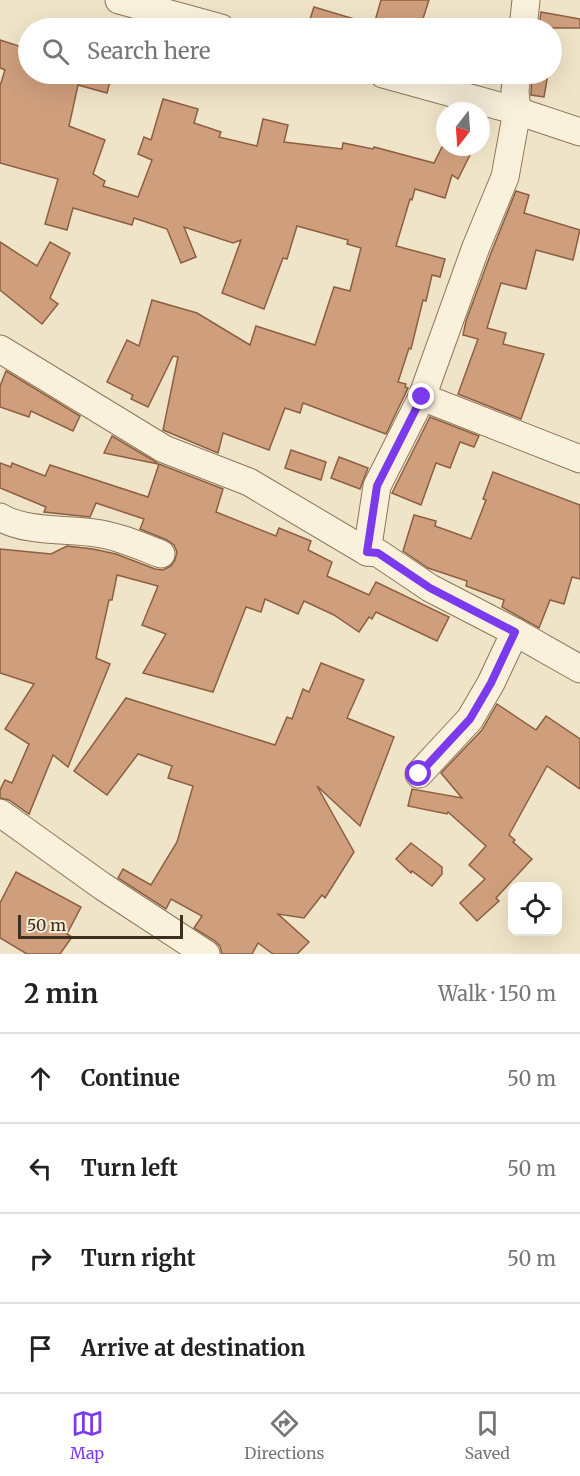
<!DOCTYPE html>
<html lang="en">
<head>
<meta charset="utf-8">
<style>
	:root { --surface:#fff; --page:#f6f6f6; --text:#222; --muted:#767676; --line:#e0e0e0; --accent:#7c3aed }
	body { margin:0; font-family:Merriweather,serif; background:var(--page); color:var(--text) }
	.controls { position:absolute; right:18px; bottom:18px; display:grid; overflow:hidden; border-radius:12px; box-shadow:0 6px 24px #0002 }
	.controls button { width:54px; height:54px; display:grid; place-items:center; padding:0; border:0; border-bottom:2px solid var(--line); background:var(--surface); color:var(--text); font:30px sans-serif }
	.compass { position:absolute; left:436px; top:102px; width:54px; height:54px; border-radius:50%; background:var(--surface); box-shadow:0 6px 24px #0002; rotate:197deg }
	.scale { position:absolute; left:18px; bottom:15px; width:165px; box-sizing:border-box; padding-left:6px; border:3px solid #3d2e20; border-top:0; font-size:16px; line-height:21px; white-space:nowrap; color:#3d2e20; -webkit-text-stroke:4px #f7eed8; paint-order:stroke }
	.stop { position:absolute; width:18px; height:18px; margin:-14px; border:4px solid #7c3aed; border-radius:50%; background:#fff }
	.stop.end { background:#7c3aed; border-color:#fff; box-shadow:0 2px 6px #0008 }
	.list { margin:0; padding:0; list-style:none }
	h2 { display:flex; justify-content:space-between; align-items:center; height:78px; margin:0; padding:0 24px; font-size:26px }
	h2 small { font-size:20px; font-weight:400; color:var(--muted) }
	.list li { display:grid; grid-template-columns:39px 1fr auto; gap:18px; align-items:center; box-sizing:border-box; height:90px; padding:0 24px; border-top:2px solid var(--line) }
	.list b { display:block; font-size:22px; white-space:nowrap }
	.list em { font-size:20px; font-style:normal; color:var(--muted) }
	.icon { flex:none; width:33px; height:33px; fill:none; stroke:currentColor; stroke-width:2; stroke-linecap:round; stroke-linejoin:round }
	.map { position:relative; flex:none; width:580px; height:954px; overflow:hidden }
	.search { position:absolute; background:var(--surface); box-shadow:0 6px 24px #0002; left:18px; right:18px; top:18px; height:66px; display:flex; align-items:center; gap:15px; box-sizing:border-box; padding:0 21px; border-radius:33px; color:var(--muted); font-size:22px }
	.sheet { height:438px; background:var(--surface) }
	nav { display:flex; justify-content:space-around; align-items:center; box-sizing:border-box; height:84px; border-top:2px solid var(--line); background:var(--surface); font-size:16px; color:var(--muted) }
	nav a { display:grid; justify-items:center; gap:3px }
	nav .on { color:var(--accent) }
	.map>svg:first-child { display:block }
	.building { fill:#cf9f7d; stroke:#8d5f41; stroke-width:1.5 }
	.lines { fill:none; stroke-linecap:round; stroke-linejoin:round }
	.street-casing { stroke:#8d765c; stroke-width:29 }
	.street { stroke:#faf1dc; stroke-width:27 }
	.route { stroke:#7c3aed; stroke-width:8 }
</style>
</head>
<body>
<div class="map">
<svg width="580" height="954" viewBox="0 0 580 954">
	<rect width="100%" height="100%" fill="#f0e4c8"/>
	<g class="building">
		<polygon points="381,0 429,0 420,28 373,28"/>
		<polygon points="314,7 371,24 370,28 307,28"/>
		<polygon points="541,12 580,19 580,28 539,28"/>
		<polygon points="0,40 28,49 28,74 112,74 107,93 78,85 69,126 105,140 93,174 105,181 103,186 138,197 152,160 138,154 144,137 151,140 163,99 198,109 194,123 221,132 219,137 257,146 263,119 288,125 284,142 342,149 343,143 373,149 374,147 434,163 442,147 474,147 458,179 452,175 445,198 415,189 412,200 410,199 396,246 445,259 440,277 432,275 426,301 423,300 411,349 409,348 398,382 406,384 405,387 408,388 386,434 303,403 300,413 285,408 269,450 223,433 218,453 163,430 178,357 173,356 148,407 131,399 133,395 107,382 127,340 139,346 152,300 197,313 250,345 256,326 315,345 334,287 350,291 361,248 347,244 348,240 297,226 287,259 283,258 264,309 222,293 241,240 233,243 184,227 196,257 181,263 167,229 134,218 132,225 73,208 67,230 45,224 58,179 0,163 0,86 5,70 0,68"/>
		<polygon points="532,74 548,74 544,97 531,95"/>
		<polygon points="516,191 529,195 524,213 580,230 573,260 536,250 526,289 501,283 487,328 506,333 503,344 544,354 521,419 458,394 478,339 463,335 466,321 491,253"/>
		<polygon points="0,242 37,266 50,242 70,253 50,298 58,304 42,324 0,290"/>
		<polygon points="6,371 80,416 73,431 31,411 29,417 0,407 0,386"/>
		<polygon points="430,417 479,436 474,447 460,442 450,468 436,463 421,505 392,493"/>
		<polygon points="112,436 156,462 158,464 104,453"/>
		<polygon points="291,450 326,462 321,480 285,468"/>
		<polygon points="339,457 368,468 360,489 331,478"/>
		<polygon points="0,463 11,467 12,463 45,476 50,465 148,497 159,464 223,489 216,512 276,536 279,528 311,541 308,550 332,562 327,576 369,595 376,582 449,617 437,641 376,612 372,619 369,617 359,632 334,615 304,601 298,614 265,599 261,612 246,607 213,692 143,673 166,634 142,625 158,586 117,575 112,600 109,600 96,658 110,664 68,767 53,755 29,814 9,800 0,798 0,790 5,780 12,783 29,744 5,729 34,684 0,673 0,549 51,554 67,546 93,549 116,554 155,569 163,570 171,566 175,560 177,552 174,545 167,540 140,529 144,519 96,503 90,517 44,512 46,507 0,488"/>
		<polygon points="493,472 580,505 580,579 572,577 564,604 550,600 539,628 502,607 504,600 466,586 467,581 428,568 403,551 414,515 436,521 435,526 471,539 486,500 483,499"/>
		<polygon points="321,663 364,680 347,718 394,737 360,826 317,786 354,852 325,898 322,895 304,918 278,914 309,942 297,954 273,954 258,943 252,954 222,954 220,946 215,941 194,928 202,916 171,899 166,909 118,878 123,869 151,885 177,842 193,786 168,778 172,766 138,754 107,795 74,771 126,698 275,745 287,717 292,719 303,689 309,692"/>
		<polygon points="497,704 536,730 546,716 580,739 580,789 547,766 509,835 515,840 513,842 532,859 496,898 499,901 477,921 460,903 485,879 469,865 486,846 448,812 447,814 408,806 412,789 462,798 441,773 482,730"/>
		<polygon points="411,843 442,867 442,874 432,886 412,871 411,873 396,859"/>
		<polygon points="16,872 81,907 67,934 72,937 60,954 27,954 0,938 0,903"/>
	</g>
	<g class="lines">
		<g class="street-casing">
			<g id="street">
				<polyline points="119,0 221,28"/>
				<polyline points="523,28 526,0"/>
				<polyline points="383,74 517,111 580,132"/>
				<polyline points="0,349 164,449 249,482 367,552"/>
				<polyline points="422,397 580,459"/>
				<path d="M0 517C24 532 68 529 95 533 118 536 140 546 161 554"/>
				<polyline points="515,632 580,669"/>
				<polyline points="419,774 470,719 491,683 515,632 430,588 378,553 367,552 377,486 422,397 476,247 505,177 517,111 515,91 517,74"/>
				<polyline points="0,813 102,886 206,954"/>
			</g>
		</g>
		<use href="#street" class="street"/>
	</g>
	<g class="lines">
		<polyline class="route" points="419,774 470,719 491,683 515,632 430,588 378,553 367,552 377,486 422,397"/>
	</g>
</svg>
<div class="controls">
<button><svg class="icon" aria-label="locate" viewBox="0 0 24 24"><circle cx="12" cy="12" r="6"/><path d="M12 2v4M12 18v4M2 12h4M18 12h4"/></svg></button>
</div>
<svg class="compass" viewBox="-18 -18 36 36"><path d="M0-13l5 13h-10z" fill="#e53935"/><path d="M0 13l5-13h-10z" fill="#767676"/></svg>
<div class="scale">50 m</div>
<div class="stop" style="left:419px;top:774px"></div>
<div class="stop end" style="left:422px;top:397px"></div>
<div class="search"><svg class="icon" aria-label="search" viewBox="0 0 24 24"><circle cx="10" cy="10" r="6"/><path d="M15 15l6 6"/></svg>Search here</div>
</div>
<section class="sheet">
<h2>2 min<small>Walk · 150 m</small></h2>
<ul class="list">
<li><svg class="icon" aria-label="ahead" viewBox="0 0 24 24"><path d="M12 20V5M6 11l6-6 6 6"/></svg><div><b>Continue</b></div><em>50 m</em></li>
<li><svg class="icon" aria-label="left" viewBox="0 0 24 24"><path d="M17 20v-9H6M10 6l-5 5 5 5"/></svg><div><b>Turn left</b></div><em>50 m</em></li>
<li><svg class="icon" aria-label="right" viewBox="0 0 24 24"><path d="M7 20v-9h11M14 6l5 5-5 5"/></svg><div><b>Turn right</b></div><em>50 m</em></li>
<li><svg class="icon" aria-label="arrive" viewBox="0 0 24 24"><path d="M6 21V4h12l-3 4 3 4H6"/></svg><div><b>Arrive at destination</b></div></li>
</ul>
</section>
<nav>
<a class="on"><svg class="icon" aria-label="map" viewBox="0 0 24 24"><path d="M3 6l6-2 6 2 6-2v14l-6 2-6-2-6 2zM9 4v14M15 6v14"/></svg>Map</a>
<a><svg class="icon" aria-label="directions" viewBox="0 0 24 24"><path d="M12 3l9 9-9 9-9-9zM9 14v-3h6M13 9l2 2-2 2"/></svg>Directions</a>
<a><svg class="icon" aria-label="saved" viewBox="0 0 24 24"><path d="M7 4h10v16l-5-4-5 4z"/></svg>Saved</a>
</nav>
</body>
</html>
